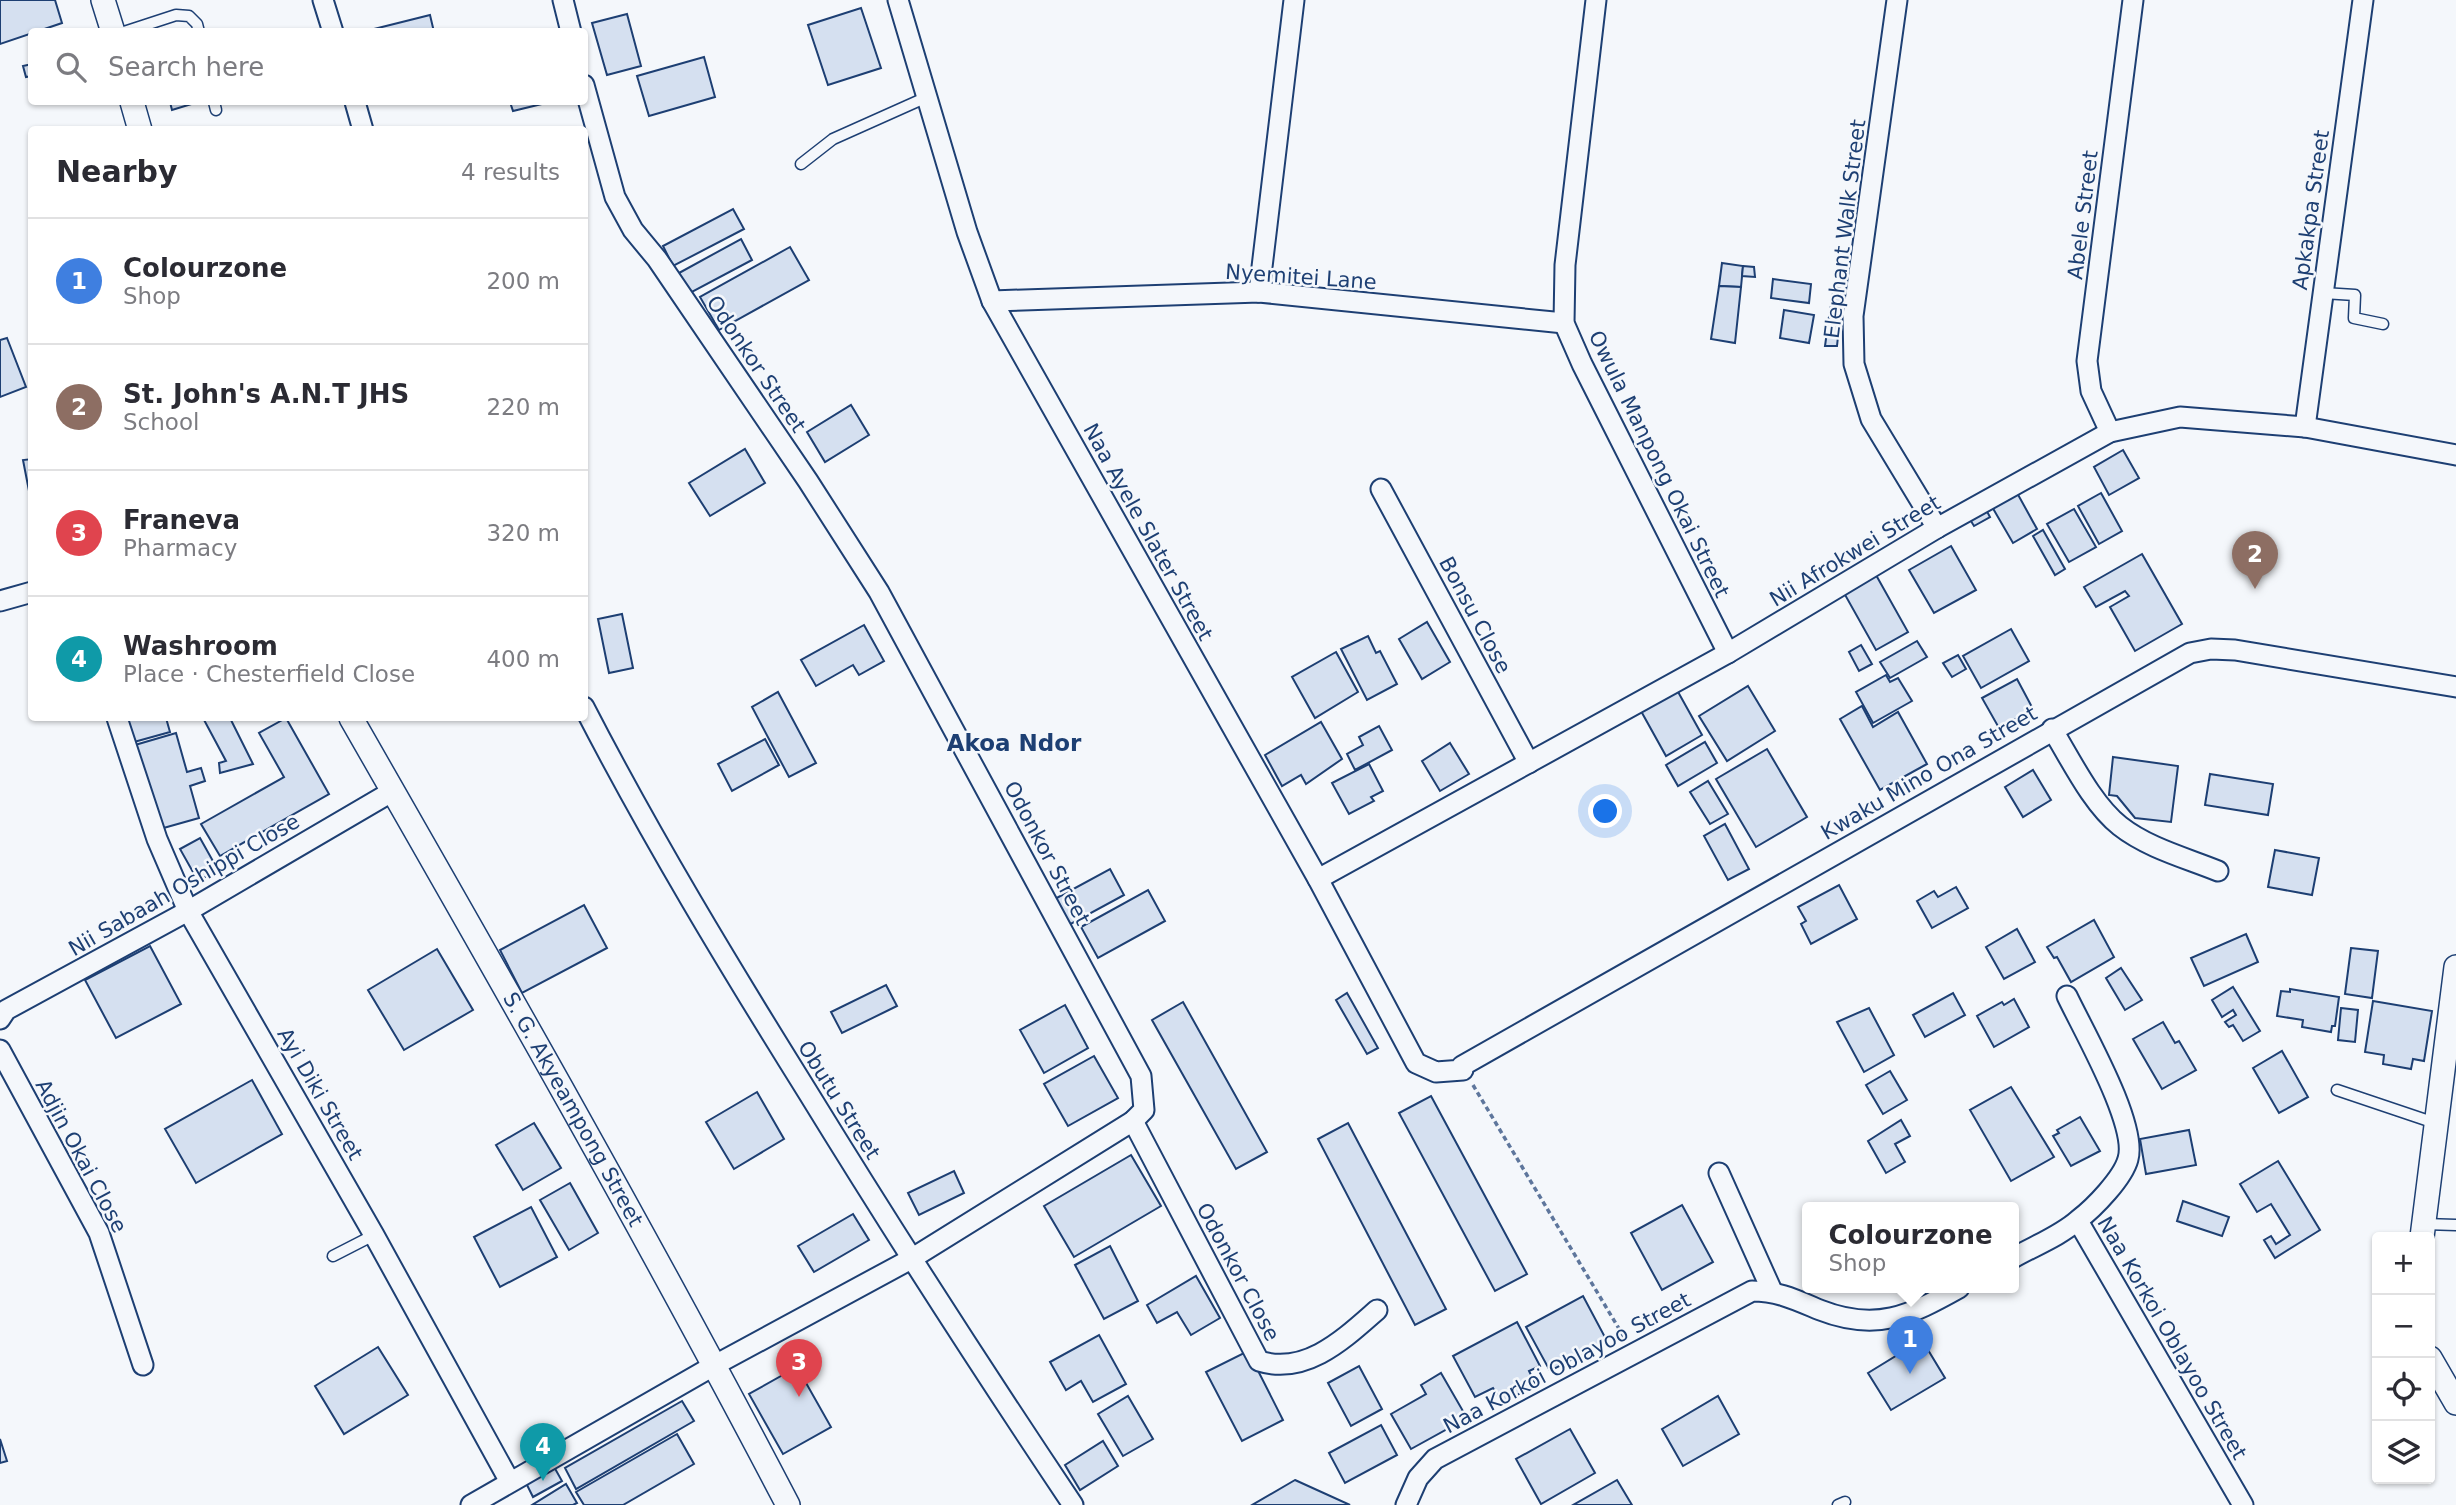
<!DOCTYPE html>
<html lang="en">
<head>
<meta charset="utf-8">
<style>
	:root { --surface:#fff; --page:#f7f7f7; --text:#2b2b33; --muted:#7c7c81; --line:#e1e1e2; --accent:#db2777 }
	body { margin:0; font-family:"DejaVu Sans",sans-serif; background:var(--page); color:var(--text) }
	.controls { position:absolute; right:21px; bottom:21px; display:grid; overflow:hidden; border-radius:7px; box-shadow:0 2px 5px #0004 }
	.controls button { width:63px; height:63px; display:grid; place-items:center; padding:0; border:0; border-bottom:2px solid var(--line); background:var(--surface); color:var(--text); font:35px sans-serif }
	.you { position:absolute; left:1606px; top:812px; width:24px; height:24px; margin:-18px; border:5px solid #fff; border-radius:50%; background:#1a73e8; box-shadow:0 0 0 10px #1a73e833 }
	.badge { display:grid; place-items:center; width:46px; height:46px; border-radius:50%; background:var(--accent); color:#fff; font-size:23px; font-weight:700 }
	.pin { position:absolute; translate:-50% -58px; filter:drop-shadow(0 2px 4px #0008) }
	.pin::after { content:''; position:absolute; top:37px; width:24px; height:21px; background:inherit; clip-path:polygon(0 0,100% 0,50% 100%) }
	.popup { position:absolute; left:1802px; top:1202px; width:217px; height:91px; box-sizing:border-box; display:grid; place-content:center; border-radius:7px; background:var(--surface); filter:drop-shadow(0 2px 5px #0005); font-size:23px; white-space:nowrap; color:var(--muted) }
	.popup b { font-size:26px; color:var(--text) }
	.popup::after { content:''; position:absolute; left:50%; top:100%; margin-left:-14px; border:14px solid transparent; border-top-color:var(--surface) }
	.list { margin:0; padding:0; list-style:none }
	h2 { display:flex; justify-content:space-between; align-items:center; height:91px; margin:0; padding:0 28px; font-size:30px }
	h2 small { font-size:23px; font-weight:400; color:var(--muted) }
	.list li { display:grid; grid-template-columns:46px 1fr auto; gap:21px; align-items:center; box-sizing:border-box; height:126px; padding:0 28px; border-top:2px solid var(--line) }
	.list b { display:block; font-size:26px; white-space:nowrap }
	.list p { margin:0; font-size:23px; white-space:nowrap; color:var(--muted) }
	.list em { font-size:23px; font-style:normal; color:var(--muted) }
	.icon { flex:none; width:38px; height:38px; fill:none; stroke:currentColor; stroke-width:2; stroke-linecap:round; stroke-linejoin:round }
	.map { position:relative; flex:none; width:2456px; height:1505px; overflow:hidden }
	.search { position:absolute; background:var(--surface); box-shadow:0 2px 5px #0004; left:28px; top:28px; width:560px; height:77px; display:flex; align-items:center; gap:18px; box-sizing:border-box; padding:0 24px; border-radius:7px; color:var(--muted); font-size:26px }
	.panel { position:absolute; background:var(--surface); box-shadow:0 2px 5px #0004; left:28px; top:126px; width:560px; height:595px; border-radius:7px }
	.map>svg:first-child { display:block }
	.building { fill:#d5e0f0; stroke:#1d3f73; stroke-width:2 }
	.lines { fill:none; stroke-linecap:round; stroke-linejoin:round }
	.service-casing { stroke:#1d3f73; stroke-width:13 }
	.minor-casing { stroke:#1d3f73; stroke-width:23 }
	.tertiary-casing { stroke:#1d3f73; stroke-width:26 }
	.path { stroke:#5e769c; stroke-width:3.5; stroke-dasharray:5 3.5; stroke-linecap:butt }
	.service { stroke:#f4f7fb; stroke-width:10 }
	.minor { stroke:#f4f7fb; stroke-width:19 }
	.tertiary { stroke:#f4f7fb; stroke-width:23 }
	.labels { text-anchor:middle; stroke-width:5; stroke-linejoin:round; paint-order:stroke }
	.street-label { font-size:21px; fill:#1d3f73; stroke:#f4f7fb }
	.neighbourhood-label { font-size:23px; font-weight:bold; fill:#1d3f73; stroke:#f4f7fb }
</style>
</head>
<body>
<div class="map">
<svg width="2456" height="1505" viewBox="0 0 2456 1505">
	<rect width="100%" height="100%" fill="#f4f7fb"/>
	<g class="building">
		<polygon points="0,0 55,0 62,23 0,44"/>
		<polygon points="861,8 881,68 828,85 808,25"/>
		<polygon points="627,14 641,66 607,75 592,23"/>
		<polygon points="430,15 434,32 362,32"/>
		<polygon points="704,57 715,97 649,116 637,76"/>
		<polygon points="32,64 32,76 26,77 23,66"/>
		<polygon points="170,102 198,102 172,110"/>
		<polygon points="510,102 550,102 513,111"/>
		<polygon points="733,209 744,229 673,266 663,246"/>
		<polygon points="741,239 752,260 690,293 679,273"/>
		<polygon points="790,247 809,280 719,330 700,297"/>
		<polygon points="1722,263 1743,266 1741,287 1719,286"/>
		<polygon points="1743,266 1754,267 1755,277 1742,276"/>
		<polygon points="1773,279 1811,284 1809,303 1771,298"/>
		<polygon points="1719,286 1741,287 1735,343 1711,339"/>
		<polygon points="1834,287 1845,290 1840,317 1829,317"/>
		<polygon points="1784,310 1814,315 1809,343 1780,338"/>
		<polygon points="1829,317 1840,317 1837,346 1825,346"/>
		<polygon points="7,338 26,387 0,397 0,340"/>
		<polygon points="851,405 869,435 825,462 807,432"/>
		<polygon points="745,449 765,483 710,516 689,483"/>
		<polygon points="2123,450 2139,478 2109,495 2094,467"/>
		<polygon points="32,459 32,490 29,491 23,460"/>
		<polygon points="2016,491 2037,529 2013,543 1991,505"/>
		<polygon points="2101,493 2122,531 2099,544 2078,506"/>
		<polygon points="1983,504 1990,517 1974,526 1966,513"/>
		<polygon points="2074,509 2096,547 2069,562 2047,524"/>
		<polygon points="2043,530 2065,569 2055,575 2033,536"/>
		<polygon points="1951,546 1976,590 1934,613 1909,570"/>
		<polygon points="2142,554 2182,624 2135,651 2110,607 2129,596 2125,591 2096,607 2084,587"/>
		<polygon points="1876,575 1908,632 1876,650 1844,593"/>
		<polygon points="622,614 633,668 609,673 598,619"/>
		<polygon points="1427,622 1450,662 1422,679 1399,639"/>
		<polygon points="864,625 884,661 859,675 853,665 816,686 801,660"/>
		<polygon points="2011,629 2029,661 1981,688 1963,656"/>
		<polygon points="1368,636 1376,653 1380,651 1397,684 1367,700 1341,649"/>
		<polygon points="1917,641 1927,657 1890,678 1880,662"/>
		<polygon points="1861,645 1872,664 1859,671 1849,652"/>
		<polygon points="1336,652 1358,692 1315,718 1292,677"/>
		<polygon points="1958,655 1966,669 1952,677 1943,663"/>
		<polygon points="1886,675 1890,682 1898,678 1912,701 1873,723 1856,692"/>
		<polygon points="2017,679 2033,709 1999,728 1982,698"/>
		<polygon points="1748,686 1775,731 1727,761 1699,716"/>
		<polygon points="1677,690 1702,735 1666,756 1641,711"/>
		<polygon points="778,692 816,763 789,777 752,707"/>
		<polygon points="1862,706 1873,727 1898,712 1927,764 1880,790 1840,719"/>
		<polygon points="127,718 166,718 170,732 134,742"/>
		<polygon points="203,718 230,718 253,764 220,773 219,763 226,761"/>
		<polygon points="286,718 329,794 220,856 201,824 284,777 259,733"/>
		<polygon points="1321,722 1342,759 1306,784 1301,775 1282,786 1265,755"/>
		<polygon points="1379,726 1392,750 1355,770 1347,754 1363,745 1359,737"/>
		<polygon points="176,733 187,772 201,768 205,781 190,786 199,818 160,829 135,745"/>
		<polygon points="765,739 779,765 732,791 718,764"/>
		<polygon points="1705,742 1717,763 1678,786 1666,765"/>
		<polygon points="1450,743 1469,774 1440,791 1422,761"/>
		<polygon points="1767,749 1807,817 1756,847 1716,779"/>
		<polygon points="2113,757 2178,766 2171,822 2135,818 2117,796 2109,795"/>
		<polygon points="1369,764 1383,791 1371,797 1374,801 1349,814 1332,783"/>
		<polygon points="2033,770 2051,800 2023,817 2005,787"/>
		<polygon points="2210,774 2273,784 2268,815 2205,805"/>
		<polygon points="1708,781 1728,814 1710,824 1690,792"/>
		<polygon points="1725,824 1749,869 1728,880 1704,836"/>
		<polygon points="200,838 218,870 198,881 180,849"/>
		<polygon points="2275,850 2319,858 2312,895 2268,887"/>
		<polygon points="1110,869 1124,895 1067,926 1053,900"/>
		<polygon points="1839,885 1857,919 1811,944 1801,924 1806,921 1798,907"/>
		<polygon points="1956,887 1968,908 1932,928 1917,901 1934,891 1938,897"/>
		<polygon points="1148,890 1165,921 1098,958 1081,927"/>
		<polygon points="584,905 607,948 522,993 500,950"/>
		<polygon points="2094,920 2114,957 2071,982 2057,957 2054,958 2047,947"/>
		<polygon points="2017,929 2035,962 2004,979 1986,947"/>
		<polygon points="2246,934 2258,962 2204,986 2191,958"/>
		<polygon points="150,946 181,1004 116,1038 85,980"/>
		<polygon points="2351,948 2378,951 2372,998 2345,994"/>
		<polygon points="437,949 473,1010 404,1050 368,990"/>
		<polygon points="2121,968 2142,1000 2125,1010 2106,978"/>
		<polygon points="886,985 897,1006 842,1033 831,1012"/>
		<polygon points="2233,987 2260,1031 2243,1041 2233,1025 2229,1027 2225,1022 2236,1015 2233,1010 2222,1017 2212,1000"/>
		<polygon points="2290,989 2339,997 2335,1026 2332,1026 2331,1032 2302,1027 2303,1020 2277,1016 2281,991 2290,992"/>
		<polygon points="1347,993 1378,1048 1367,1054 1336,1000"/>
		<polygon points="1953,993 1965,1015 1925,1037 1913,1015"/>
		<polygon points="2014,999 2029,1027 1994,1047 1977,1016 2002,1002 2004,1005"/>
		<polygon points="2373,1001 2432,1011 2424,1061 2413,1059 2411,1069 2383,1064 2384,1055 2365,1052"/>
		<polygon points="1183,1002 1267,1152 1236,1169 1152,1020"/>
		<polygon points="1065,1005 1088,1048 1044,1073 1020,1030"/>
		<polygon points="1869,1008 1894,1055 1864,1072 1837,1022"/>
		<polygon points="2341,1008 2358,1010 2355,1042 2338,1040"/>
		<polygon points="2163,1022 2175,1043 2179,1041 2196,1070 2162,1089 2133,1039"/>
		<polygon points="2282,1051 2308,1097 2279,1113 2253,1068"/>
		<polygon points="1094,1056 1118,1098 1068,1126 1044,1084"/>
		<polygon points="1890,1071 1907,1100 1883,1114 1866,1085"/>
		<polygon points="252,1080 282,1134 196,1183 165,1129"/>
		<polygon points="2011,1087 2054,1157 2011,1181 1970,1110"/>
		<polygon points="757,1092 784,1139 734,1169 706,1122"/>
		<polygon points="1431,1096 1527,1274 1495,1291 1399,1113"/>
		<polygon points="2080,1117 2100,1151 2071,1166 2053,1136 2059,1133 2057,1130"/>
		<polygon points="1901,1120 1910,1136 1895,1144 1905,1162 1886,1173 1868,1141"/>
		<polygon points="534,1123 561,1168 523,1190 496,1145"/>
		<polygon points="1348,1123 1446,1309 1415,1325 1318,1139"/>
		<polygon points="2189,1130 2196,1165 2146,1174 2140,1139"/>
		<polygon points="1131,1155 1161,1206 1074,1257 1044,1206"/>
		<polygon points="2278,1161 2320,1230 2275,1258 2264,1240 2271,1236 2276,1244 2290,1235 2271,1204 2257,1212 2240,1184"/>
		<polygon points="954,1171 964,1193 919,1215 908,1193"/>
		<polygon points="570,1183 598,1233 569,1250 540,1200"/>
		<polygon points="2183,1201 2229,1217 2222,1236 2177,1221"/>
		<polygon points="1682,1205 1713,1262 1662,1290 1631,1233"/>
		<polygon points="531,1207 557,1257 500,1287 474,1237"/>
		<polygon points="853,1214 869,1240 814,1272 798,1246"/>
		<polygon points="1110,1246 1138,1301 1104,1319 1075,1265"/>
		<polygon points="1196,1276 1220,1318 1191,1335 1177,1312 1157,1323 1147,1305"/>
		<polygon points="1583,1296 1607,1341 1550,1371 1526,1327"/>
		<polygon points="1517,1322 1540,1366 1529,1371 1536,1385 1502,1403 1493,1388 1475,1397 1453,1356"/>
		<polygon points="1099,1335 1126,1384 1093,1402 1081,1381 1066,1390 1050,1362"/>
		<polygon points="1922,1340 1945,1378 1891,1410 1868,1373"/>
		<polygon points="378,1347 408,1395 344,1434 315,1386"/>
		<polygon points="1248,1351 1283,1420 1242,1441 1206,1372"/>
		<polygon points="1359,1366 1382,1409 1351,1426 1328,1383"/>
		<polygon points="797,1367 831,1427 783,1454 749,1394"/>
		<polygon points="1441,1373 1467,1418 1411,1449 1391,1414 1426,1394 1421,1385"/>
		<polygon points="1128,1396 1153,1439 1123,1456 1098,1414"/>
		<polygon points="1718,1396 1739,1434 1683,1466 1662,1429"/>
		<polygon points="682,1401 694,1421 576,1489 565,1468"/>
		<polygon points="1381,1425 1397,1455 1345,1483 1329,1453"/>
		<polygon points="1570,1429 1595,1473 1541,1504 1516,1459"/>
		<polygon points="677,1434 694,1464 623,1505 584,1505 576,1492"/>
		<polygon points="0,1439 7,1461 0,1463"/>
		<polygon points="1103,1441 1118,1466 1080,1490 1065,1465"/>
		<polygon points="553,1465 562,1481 533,1497 525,1481"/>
		<polygon points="1295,1480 1350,1505 1252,1505"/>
		<polygon points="1617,1480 1632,1505 1573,1505"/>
		<polygon points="566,1484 577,1503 573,1505 532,1505"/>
	</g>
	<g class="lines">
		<g class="service-casing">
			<g id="service">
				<polyline points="124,32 176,15 189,16 197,24 199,32"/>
				<polyline points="214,102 216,110"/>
				<polyline points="801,164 833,139 927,97"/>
				<polyline points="2323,293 2355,295 2354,318 2383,324"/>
				<polyline points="2337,1090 2435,1123"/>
				<polyline points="2424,1224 2456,1225"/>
				<polyline points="333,1256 374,1235"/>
				<polyline points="1838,1505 1845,1502"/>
			</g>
		</g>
		<g class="minor-casing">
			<g id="minor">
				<polyline points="323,0 333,32"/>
				<polyline points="563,0 571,32"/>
				<polyline points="898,0 967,232 992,301 1318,879 1416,1063 1436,1072 1463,1070 1462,1066 2190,653 2211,649 2235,650 2456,687"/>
				<polyline points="1596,0 1565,265 1564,323 1582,364 1728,653"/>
				<polyline points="1897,0 1853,316 1854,364 1871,419 1937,528"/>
				<polyline points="355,102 363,130"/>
				<polyline points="1259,292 1294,0"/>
				<polyline points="992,301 1259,292 1564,323"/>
				<polyline points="2305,427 2363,0"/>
				<polyline points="2110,432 2091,391 2087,361 2133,0"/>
				<polyline points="1381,489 1529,763"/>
				<polyline points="0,601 32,592"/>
				<path d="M584 707C652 839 729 966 807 1091 893 1231 982 1369 1073 1505"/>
				<polyline points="117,718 157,839 188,911 374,1235 510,1482"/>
				<path d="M2052 729C2071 760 2092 804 2120 826 2148 848 2186 858 2218 871"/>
				<polyline points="1318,879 1728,653 1937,528 2110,432 2180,417 2305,427 2456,455"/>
				<polyline points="0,1019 6,1010 188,911 393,791"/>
				<polyline points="0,1050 99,1233 143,1365"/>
				<path d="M1133 1121 1259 1361C1306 1376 1345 1338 1377 1310"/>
				<polyline points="1719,1173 1772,1291"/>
				<polyline points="2078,1221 2243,1505"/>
				<path d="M2013 1258C2034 1246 2060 1236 2078 1220 2094 1208 2123 1178 2128 1159 2138 1125 2083 1030 2067 996"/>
				<polyline points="471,1505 715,1365 911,1259 1133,1121 1144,1110 1141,1076 879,592 808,481 657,259 633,230 615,197 584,85"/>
				<path d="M1406 1505 1418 1478 1435 1459 1752 1291C1778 1291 1796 1300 1820 1310 1876 1332 1909 1316 1959 1288"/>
			</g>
		</g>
		<g class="tertiary-casing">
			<g id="tertiary">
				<polyline points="103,0 113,32"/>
				<polyline points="132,102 140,130"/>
				<path id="s1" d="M351 718C500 978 649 1239 788 1505"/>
				<polyline points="2422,1237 2456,967"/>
				<polyline points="2430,1358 2456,1403"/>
			</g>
		</g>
		<polyline class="path" points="1473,1085 1624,1337"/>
		<use href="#service" class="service"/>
		<use href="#minor" class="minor"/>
		<use href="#tertiary" class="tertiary"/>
	</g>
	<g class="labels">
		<g class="street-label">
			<text transform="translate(2311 210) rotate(-82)" y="7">Apkakpa Street</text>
			<text transform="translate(2083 215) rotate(-83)" y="7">Abele Street</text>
			<text transform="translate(1845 229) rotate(-83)" y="7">Elephant Walk Street</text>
			<text transform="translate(1301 277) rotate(4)" y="7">Nyemitei Lane</text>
			<text transform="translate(756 364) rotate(56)" y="7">Odonkor Street</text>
			<text transform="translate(1659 464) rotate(64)" y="7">Owula Manpong Okai Street</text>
			<text transform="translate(1148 532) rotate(61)" y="7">Naa Ayele Slater Street</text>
			<text transform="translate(1855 551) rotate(-31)" y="7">Nii Afrokwei Street</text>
			<text transform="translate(1475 615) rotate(62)" y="7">Bonsu Close</text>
			<text transform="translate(1929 773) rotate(-30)" y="7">Kwaku Mino Ona Street</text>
			<text transform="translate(1047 853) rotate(62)" y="7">Odonkor Street</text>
			<text transform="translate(184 885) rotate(-30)" y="7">Nii Sabaah Oshippi Close</text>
			<text transform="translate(320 1094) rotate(60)" y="7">Ayi Diki Street</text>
			<text transform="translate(839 1100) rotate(58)" y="7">Obutu Street</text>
			<text dy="7" stroke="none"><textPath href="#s1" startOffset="450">S. G. Akyeampong Street</textPath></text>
			<text transform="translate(81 1156) rotate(62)" y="7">Adjin Okai Close</text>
			<text transform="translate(1238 1272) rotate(62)" y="7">Odonkor Close</text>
			<text transform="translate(2172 1338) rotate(60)" y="7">Naa Korkoi Oblayoo Street</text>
			<text transform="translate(1567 1363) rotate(-28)" y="7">Naa Korkoi Oblayoo Street</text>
		</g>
		<g class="neighbourhood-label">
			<text x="1014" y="751">Akoa Ndor</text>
		</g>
	</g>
</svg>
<div class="controls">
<button>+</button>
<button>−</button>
<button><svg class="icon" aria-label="locate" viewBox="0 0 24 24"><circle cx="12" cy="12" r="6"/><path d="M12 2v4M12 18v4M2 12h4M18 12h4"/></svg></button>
<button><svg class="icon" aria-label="layers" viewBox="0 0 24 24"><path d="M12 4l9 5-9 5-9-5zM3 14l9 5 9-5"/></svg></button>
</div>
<div class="you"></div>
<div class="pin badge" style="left:1910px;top:1374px;background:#3f7fe0">1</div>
<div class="popup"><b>Colourzone</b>Shop</div>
<div class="pin badge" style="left:2255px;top:589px;background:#8d6e63">2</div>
<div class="pin badge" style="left:799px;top:1397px;background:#e0444e">3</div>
<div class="pin badge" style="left:543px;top:1481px;background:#0f9aa8">4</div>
<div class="search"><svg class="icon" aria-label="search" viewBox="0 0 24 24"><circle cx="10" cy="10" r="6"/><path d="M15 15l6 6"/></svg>Search here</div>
<section class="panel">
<h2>Nearby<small>4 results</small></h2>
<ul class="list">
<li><span class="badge" style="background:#3f7fe0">1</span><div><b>Colourzone</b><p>Shop</p></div><em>200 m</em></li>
<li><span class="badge" style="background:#8d6e63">2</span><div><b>St. John's A.N.T JHS</b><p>School</p></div><em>220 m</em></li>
<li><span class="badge" style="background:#e0444e">3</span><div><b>Franeva</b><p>Pharmacy</p></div><em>320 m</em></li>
<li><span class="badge" style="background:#0f9aa8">4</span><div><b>Washroom</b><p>Place · Chesterfield Close</p></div><em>400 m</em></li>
</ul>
</section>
</div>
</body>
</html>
